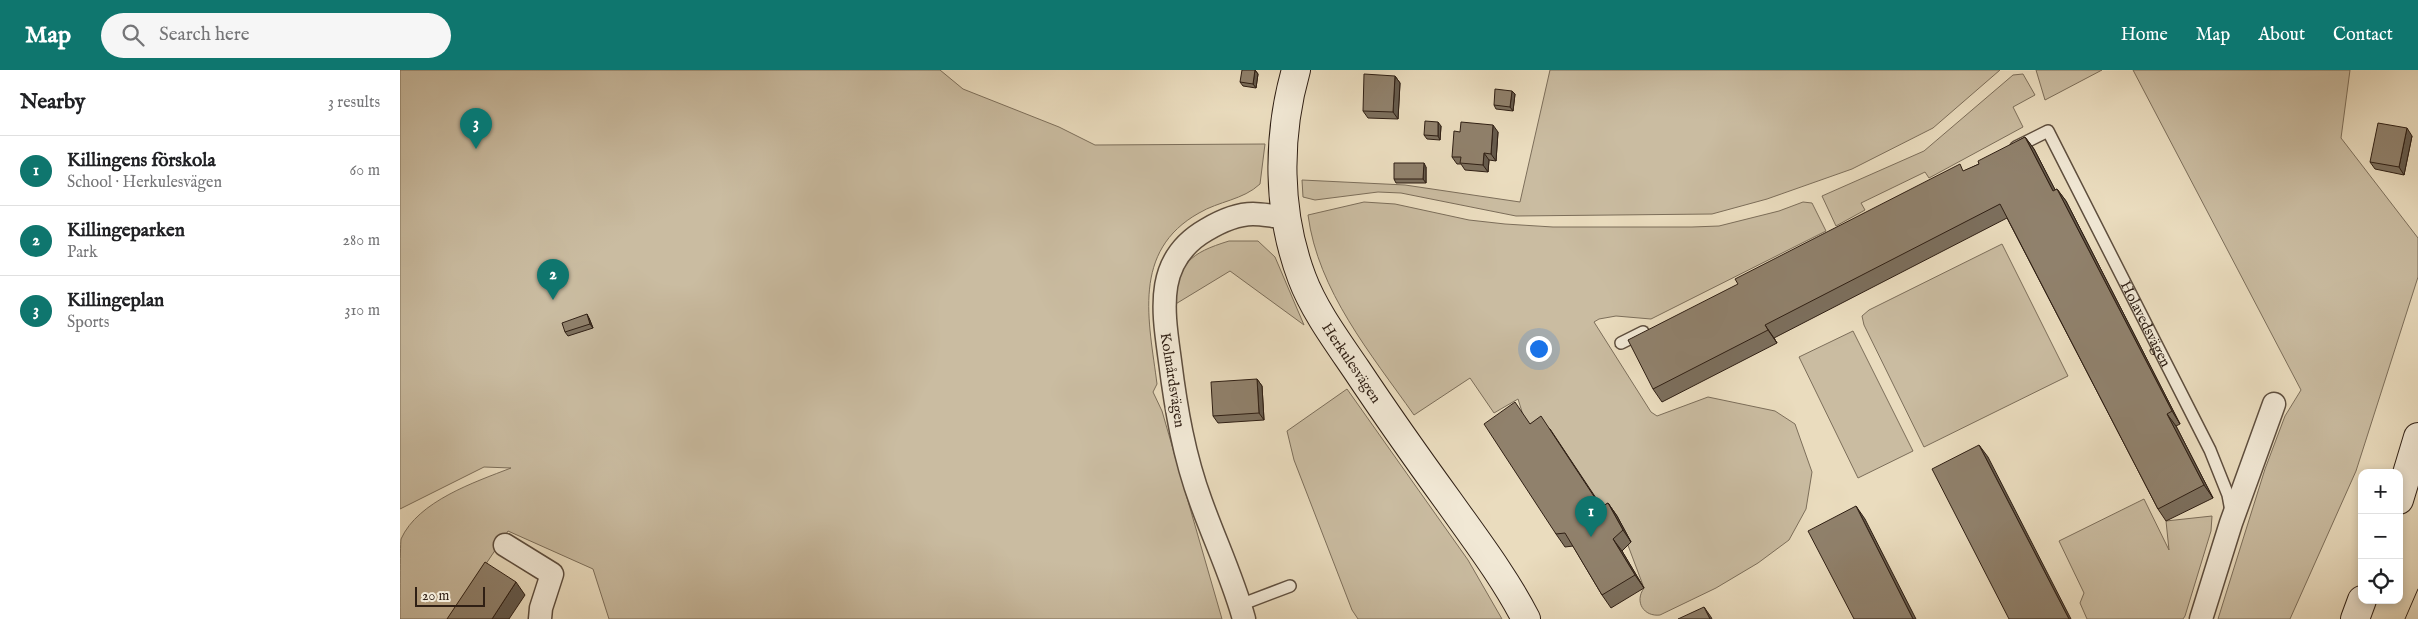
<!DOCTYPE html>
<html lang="en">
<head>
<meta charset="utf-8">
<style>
	:root { --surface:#fff; --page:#f6f6f6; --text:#202124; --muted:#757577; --line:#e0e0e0; --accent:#0f766e }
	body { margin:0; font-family:"IM FELL English",serif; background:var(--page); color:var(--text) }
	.controls { position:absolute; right:15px; bottom:15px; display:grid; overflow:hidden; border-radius:10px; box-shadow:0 2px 8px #0003 }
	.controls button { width:45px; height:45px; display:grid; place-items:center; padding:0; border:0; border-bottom:1px solid var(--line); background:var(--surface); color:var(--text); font:25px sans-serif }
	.scale { position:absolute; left:15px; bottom:12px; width:70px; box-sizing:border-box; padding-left:5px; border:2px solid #2f1f14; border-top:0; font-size:14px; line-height:18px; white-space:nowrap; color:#2f1f14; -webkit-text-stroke:4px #f1e8d5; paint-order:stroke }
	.you { position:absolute; left:1138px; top:278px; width:18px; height:18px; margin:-12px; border:4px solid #fff; border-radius:50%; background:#1a73e8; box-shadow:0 0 0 8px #1a73e833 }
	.badge { display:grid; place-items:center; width:32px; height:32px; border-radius:50%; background:var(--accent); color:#fff; font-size:16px; font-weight:700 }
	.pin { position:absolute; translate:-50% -41px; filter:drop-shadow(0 1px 2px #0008) }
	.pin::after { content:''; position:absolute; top:26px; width:18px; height:15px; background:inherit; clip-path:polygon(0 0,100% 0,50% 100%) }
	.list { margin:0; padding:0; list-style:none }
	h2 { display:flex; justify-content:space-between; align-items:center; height:65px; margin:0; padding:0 20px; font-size:21px }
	h2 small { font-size:16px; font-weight:400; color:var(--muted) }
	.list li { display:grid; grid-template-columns:32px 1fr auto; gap:15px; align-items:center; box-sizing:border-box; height:70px; padding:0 20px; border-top:1px solid var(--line) }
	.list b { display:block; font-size:19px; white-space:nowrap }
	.list p { margin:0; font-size:16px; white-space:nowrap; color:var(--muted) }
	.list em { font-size:16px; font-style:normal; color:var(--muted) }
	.icon { flex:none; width:28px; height:28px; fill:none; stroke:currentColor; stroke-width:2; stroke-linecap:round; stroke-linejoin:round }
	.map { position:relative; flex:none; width:2018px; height:549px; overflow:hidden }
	header { display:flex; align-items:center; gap:30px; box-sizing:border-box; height:70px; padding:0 25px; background:var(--accent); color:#fff }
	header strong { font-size:24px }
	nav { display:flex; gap:28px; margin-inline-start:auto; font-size:18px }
	.search { width:350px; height:45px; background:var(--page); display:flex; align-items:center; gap:12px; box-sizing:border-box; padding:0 18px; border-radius:28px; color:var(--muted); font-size:19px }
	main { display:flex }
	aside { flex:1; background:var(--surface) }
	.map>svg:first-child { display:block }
	.green { fill:#cabca1; stroke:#7c6e5a }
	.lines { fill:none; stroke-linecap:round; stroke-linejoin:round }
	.lane-casing { stroke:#5e4e3e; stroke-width:14 }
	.street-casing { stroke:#5e4e3e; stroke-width:25 }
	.secondary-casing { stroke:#2f1f14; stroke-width:30 }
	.lane { stroke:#f1e8d5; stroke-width:11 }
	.street { stroke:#f1e8d5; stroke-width:22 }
	.secondary { stroke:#f1e8d5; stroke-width:28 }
	.tram { stroke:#2f1f14; stroke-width:1 }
	.wall { fill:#7c6f5d; stroke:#2f1f14 }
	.shaded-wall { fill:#655a4c; stroke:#2f1f14 }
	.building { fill:#90816c; stroke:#2f1f14 }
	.labels { text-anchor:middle; stroke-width:5; stroke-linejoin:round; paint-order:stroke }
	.street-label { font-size:15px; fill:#2f1f14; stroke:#f1e8d5 }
</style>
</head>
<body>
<header>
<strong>Map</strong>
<div class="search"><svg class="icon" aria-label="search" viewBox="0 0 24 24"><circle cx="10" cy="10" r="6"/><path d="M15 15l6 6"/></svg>Search here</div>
<nav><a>Home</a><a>Map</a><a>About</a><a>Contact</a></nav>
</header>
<main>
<aside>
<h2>Nearby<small>3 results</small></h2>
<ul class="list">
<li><span class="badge">1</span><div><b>Killingens förskola</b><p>School · Herkulesvägen</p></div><em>60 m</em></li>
<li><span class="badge">2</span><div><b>Killingeparken</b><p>Park</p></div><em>280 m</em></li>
<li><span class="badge">3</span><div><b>Killingeplan</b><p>Sports</p></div><em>310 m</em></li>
</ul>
</aside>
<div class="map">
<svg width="2018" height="549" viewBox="0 0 2018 549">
	<rect width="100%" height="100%" fill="#eadcbe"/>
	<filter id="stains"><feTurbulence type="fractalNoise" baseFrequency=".004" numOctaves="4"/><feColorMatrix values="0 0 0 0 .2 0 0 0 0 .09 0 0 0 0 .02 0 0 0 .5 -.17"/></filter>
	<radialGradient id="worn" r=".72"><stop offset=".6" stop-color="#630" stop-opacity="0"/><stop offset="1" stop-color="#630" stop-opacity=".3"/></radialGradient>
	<g class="green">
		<path d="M0 0H540L563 19 659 57 695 75 865 74 860 114C843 130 819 131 799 143 731 181 749 251 757 314L753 322 762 341 822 549H209L193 499 108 461 49 549H0C0 536 0 477 1 469 18 431 75 412 111 398L84 397 0 439Z"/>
		<polygon points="1150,0 1600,0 1533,58 1452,99 1367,129 1312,144 1116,146 1001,123 978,122 915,130 903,127 902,110 1005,115 1120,132"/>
		<polygon points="1636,0 1702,0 1645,30"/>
		<polygon points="1733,0 1950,0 1941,68 2018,168 2018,207 1956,401 1890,549 1818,549 1865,399 1885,346 1901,320"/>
		<polygon points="1623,4 1635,25 1613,37 1623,57 1529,108 1525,102 1461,133 1465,140 1436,156 1422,126 1524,81 1613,5"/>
		<path d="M964 132 995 134 1069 150 1105 154 1153 157H1292L1319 156 1379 141 1403 132 1412 133 1426 161 1251 249 1216 246 1199 249 1194 252 1251 342 1257 346 1308 327 1375 341 1395 354 1412 402 1406 439 1389 470 1358 493 1316 518 1260 545C1244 547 1234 532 1244 518L1217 446 1210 450 1150 359 1139 367 1123 345 1118 329 1094 343 1070 308 1014 345C971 284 918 221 908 145Z"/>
		<path d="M829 171H858L875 187 904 255 830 201 774 235C778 193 790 183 829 171Z"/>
		<polygon points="1602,174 1668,306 1524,377 1464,255 1462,246 1469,240"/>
		<polygon points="1453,261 1513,381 1458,408 1399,287"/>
		<polygon points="947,319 1068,490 1102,549 958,549 952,540 894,390 887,361"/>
		<polygon points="1744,429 1769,480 1766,451 1812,446 1811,461 1785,546 1783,549 1687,549 1680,533 1684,523 1659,471"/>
	</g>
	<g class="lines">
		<g class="lane-casing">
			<g id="lane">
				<path id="s1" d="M1616 77 1648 61 1810 380 1828 425 1831 441"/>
				<polyline points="1221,273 1243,262"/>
				<polyline points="840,535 890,516"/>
			</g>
		</g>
		<g class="street-casing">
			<g id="street">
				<polyline points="105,475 152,504 141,538 140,549"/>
				<path d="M844 549C833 509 815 471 801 432 784 386 776 339 770 291 763 240 754 190 806 160 821 151 836 144 853 144 864 144 875 147 887 147"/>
				<polyline points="1801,549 1831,453 1874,334"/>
			</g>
		</g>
		<g class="secondary-casing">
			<g id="secondary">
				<path id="s2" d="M896 0C877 67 877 142 902 208 914 240 937 271 956 299 986 344 1017 388 1049 432 1076 470 1105 508 1126 549"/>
				<polyline points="1999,430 2018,367"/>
				<polyline points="1955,549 1962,530"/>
			</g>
		</g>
		<use href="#lane" class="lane"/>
		<use href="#street" class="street"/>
		<use href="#secondary" class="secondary"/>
		<polyline class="tram" points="2005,549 2018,519"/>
	</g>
	<g class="wall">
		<polygon points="855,0 858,4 856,18 843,16 840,12"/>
		<polygon points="995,6 1000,13 998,49 968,48 963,41"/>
		<polygon points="1115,24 1113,41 1096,39 1094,35"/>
		<polygon points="1041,56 1040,70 1027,69 1024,65"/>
		<polygon points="1098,62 1096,91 1089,90 1088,102 1065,100 1061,94 1057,94 1052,87"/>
		<polygon points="2012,66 2004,105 1975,99 1970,92"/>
		<polygon points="1625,67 1634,79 1655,120 1657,119 1666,131 1780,354 1776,356 1813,428 1766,451 1758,439 1607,148 1374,268 1377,273 1262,332 1253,319 1564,101 1579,94"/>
		<polygon points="1026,97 1026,113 996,113 994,109"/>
		<polygon points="189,248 193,258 168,266 165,262"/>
		<polygon points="857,309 862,316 864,350 818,353 813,346"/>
		<polygon points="1130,354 1150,359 1202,437 1208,433 1217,446 1231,472 1222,481 1244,518 1211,538 1202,525 1173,476 1165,477 1156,464"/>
	</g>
	<g class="shaded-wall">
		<polygon points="855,0 858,4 856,18 853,14"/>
		<polygon points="995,6 1000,13 998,49 993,42"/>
		<polygon points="1112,21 1115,24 1113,41 1110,37"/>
		<polygon points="1038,52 1041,56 1040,70 1038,66"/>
		<polygon points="1093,55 1098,62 1096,91 1091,84"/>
		<polygon points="2007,58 2012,66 2004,105 1999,97"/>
		<polygon points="1625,67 1634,79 1662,133 1653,121"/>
		<polygon points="1084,83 1089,90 1088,102 1083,95"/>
		<polygon points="1024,93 1026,97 1026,113 1023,109"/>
		<polygon points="1657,119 1666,131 1780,354 1772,341"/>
		<polygon points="187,244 189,248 193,258 190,254"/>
		<polygon points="1365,255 1374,268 1377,273 1368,260"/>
		<polygon points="857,309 862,316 864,350 859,343"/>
		<polygon points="1767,344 1776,356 1813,428 1804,415"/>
		<polygon points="1579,375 1588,387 1671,549 1669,549"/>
		<polygon points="1208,433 1217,446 1231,472 1223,460"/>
		<polygon points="1456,436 1465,449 1516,549 1513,549"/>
		<polygon points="1213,469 1222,481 1244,518 1235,505"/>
		<polygon points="116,512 125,525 109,549 92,549"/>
		<polygon points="1304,537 1311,547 1312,549 1310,549"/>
	</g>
	<g class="building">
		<polygon points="842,0 855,0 853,14 840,12"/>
		<polygon points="964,4 995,6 993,42 963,41"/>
		<polygon points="1095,19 1112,21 1110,37 1094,35"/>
		<polygon points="1025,51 1038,52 1038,66 1024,65"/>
		<polygon points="1061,52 1093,55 1091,84 1084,83 1083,95 1060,93 1061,87 1052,87 1054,61 1060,62"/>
		<polygon points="1978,53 2007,58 1999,97 1970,92"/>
		<polygon points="1625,67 1653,121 1657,119 1772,341 1767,344 1804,415 1758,439 1600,134 1365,255 1368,260 1253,319 1228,270 1338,214 1335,209 1560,94 1563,101 1579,94 1578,91"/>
		<polygon points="994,93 1024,93 1023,109 994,109"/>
		<polygon points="187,244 190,254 165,262 162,253"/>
		<polygon points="857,309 859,343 813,346 811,312"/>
		<polygon points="1115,332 1130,354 1141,346 1201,437 1208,433 1223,460 1213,469 1235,505 1202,525 1165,463 1156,464 1084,354"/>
		<polygon points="1579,375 1669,549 1609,549 1532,399"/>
		<polygon points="1456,436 1513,549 1454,549 1408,461"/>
		<polygon points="85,492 116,512 92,549 47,549"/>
		<polygon points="1304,537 1310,549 1278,549"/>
	</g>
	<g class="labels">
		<g class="street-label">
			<text dy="5" stroke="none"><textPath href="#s1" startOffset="252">Holavedsvägen</textPath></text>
			<text dy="5" stroke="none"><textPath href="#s2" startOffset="310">Herkulesvägen</textPath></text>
			<text transform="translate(773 310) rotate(81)" y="5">Kolmårdsvägen</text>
		</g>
	</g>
	<rect width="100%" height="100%" filter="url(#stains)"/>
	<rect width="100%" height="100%" fill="url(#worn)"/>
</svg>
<div class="controls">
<button>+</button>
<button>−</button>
<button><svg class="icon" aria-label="locate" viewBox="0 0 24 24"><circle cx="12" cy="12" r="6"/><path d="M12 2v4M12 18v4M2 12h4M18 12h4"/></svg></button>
</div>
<div class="scale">20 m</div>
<div class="you"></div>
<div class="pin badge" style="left:1191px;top:467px">1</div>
<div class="pin badge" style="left:153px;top:230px">2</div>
<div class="pin badge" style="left:76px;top:79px">3</div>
</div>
</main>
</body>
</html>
